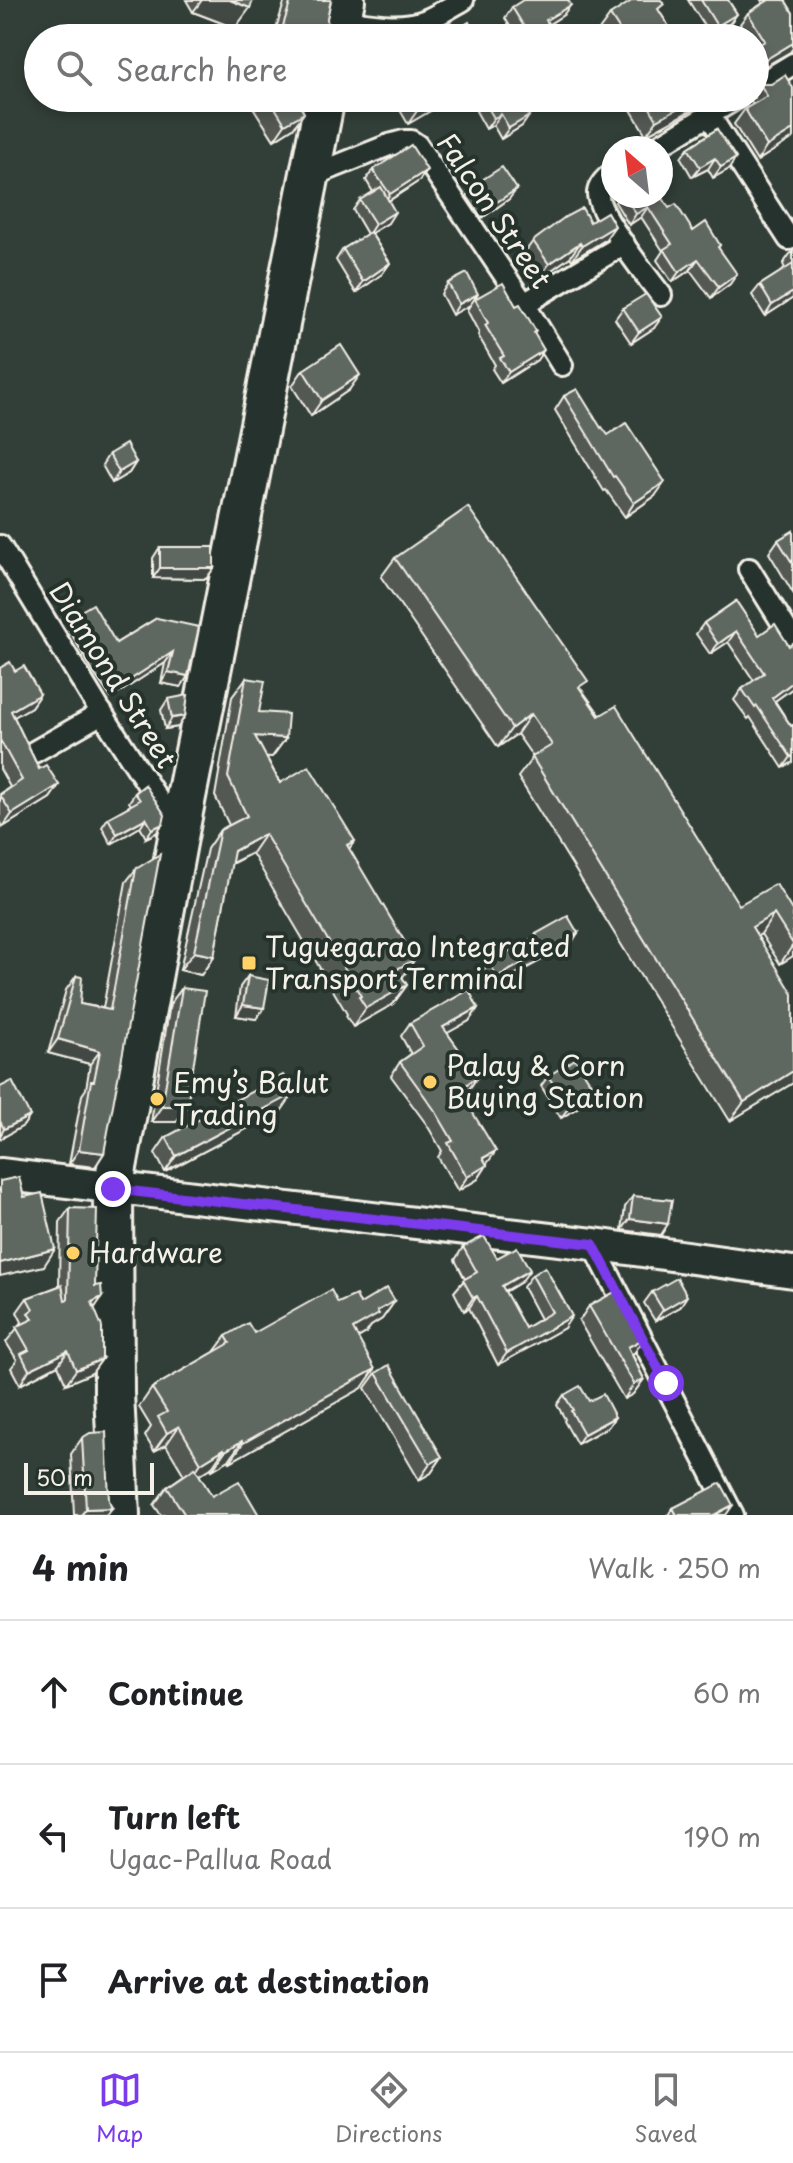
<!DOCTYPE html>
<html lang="en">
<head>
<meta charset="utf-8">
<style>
	:root { --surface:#fff; --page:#f2f2f2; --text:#202124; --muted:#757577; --line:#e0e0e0; --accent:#7c3aed }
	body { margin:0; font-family:"Playpen Sans",sans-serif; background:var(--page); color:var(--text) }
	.compass { position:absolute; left:601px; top:136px; width:72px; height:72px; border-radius:50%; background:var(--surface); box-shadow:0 4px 12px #0003; rotate:332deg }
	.scale { position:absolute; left:24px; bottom:20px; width:130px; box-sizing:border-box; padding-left:8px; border:4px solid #f4f1e8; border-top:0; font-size:22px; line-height:28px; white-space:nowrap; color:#f4f1e8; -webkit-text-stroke:6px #26332d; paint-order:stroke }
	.stop { position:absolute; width:24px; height:24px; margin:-18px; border:6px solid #7c3aed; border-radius:50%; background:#fff }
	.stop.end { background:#7c3aed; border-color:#fff; box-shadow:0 2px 8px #0008 }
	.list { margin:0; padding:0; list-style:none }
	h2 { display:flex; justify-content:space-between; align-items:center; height:104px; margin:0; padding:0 32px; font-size:34px }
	h2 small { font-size:26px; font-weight:400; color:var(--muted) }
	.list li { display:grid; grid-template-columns:52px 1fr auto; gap:24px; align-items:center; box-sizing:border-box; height:144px; padding:0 32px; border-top:2px solid var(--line) }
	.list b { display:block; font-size:30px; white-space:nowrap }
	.list p { margin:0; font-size:26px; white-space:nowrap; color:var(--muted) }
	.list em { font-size:26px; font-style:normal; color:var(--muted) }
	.icon { flex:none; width:44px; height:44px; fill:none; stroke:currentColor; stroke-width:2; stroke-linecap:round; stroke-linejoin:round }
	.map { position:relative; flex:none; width:793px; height:1515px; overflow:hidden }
	.search { position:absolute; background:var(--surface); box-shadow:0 4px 12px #0003; left:24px; right:24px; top:24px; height:88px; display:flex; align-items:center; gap:20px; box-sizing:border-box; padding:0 28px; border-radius:44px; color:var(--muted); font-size:30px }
	.sheet { height:536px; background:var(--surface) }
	nav { display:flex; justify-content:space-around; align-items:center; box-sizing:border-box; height:112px; border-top:2px solid var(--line); background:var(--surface); font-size:22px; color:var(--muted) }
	nav a { display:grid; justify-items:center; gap:4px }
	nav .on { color:var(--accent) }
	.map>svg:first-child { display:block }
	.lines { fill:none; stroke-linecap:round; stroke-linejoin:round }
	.street-casing { stroke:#f4f1e8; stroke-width:26 }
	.secondary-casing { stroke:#f4f1e8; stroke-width:36 }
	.highway-casing { stroke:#f4f1e8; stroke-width:44 }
	.street { stroke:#26332d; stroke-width:20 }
	.secondary { stroke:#26332d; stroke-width:30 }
	.highway { stroke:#26332d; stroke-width:38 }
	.wall { fill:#525953; stroke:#f4f1e8; stroke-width:2 }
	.shaded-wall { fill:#424944; stroke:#f4f1e8; stroke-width:2 }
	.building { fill:#5f6861; stroke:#f4f1e8; stroke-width:2 }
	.route { stroke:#7c3aed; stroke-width:10 }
	.poi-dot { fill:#ffd166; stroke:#26332d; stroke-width:3 }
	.labels { text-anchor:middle; stroke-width:8; stroke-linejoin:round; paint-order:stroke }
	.street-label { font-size:28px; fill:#f4f1e8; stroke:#26332d }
	.poi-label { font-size:28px; fill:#f4f1e8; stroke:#26332d; text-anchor:start }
</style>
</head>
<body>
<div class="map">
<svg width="793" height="1515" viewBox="0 0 793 1515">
	<rect width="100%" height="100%" fill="#323e38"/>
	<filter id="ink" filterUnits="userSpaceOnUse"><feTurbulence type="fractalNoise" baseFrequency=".0125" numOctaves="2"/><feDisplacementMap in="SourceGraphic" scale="16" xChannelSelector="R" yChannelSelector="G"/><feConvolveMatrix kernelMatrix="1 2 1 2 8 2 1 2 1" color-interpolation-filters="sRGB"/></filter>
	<g filter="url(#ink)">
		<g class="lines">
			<g class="street-casing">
				<g id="street">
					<path d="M341 20C368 23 397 30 424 21 437 16 451 7 463 0"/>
					<polyline points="755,87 793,64"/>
					<polyline points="709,115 789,239"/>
					<polyline points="655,148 737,98"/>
					<path d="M613 173C606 178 599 184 598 193 596 212 647 277 661 295"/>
					<polyline points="309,177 389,145 404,141 411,141 417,145 524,304 562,365"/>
					<polyline points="524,304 624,244"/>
					<polyline points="0,546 99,709 178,831"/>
					<polyline points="749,569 793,640"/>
					<polyline points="34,752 102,713"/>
					<polyline points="593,1244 733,1515"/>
				</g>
			</g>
			<g class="secondary-casing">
				<polyline id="secondary" points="0,1174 593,1244 793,1272"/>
			</g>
			<g class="highway-casing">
				<g id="highway">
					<polyline points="337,38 345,0"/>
					<polyline points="120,1515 114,1393 113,1189 179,832 325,98"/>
				</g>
			</g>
			<use href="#street" class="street"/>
			<use href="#secondary" class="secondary"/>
			<use href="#highway" class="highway"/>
		</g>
		<g class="wall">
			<polygon points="186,0 253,0 235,28 193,12"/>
			<polygon points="285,0 331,0 327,18 325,38 273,38"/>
			<polygon points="688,0 728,0 737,14 730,23 711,36"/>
			<polygon points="761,0 785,0 793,13 793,48 790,52 755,72 755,38 749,38 740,24 748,13 763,3"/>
			<polygon points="512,7 563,15 548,25 550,27 542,38 517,38 505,18"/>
			<polygon points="659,11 676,38 605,38 599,30 610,15"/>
			<polygon points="760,84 793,138 757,161 734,124 745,109 753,104 750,99 755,98 755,91"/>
			<polygon points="247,98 295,98 304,113 293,128 274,140"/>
			<polygon points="393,98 457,98 445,105 444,103 408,124"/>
			<polygon points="637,98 705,98 699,106 646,135 630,108"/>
			<polygon points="484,101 529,116 522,126 501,139 493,125 486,129 476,111"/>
			<polygon points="717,129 729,169 713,178 708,169 692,177 681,158 688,148"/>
			<polygon points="373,170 419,181 389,201 388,223 371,233 390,263 382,274 356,293 336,260 343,249 367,234 353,210 360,200 373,192 366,180"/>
			<polygon points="474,185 509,199 482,218 467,196"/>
			<polygon points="619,196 661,196 669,208 693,231 720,245 718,248 730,284 711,298 690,270 672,282 657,260 663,251 641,217 629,225 615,202"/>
			<polygon points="590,222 605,240 572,260 570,257 539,279 523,255 533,241"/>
			<polygon points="793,252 793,298 765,316 752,295 760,285 785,269 783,264 790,254"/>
			<polygon points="448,283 475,298 516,306 536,331 534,334 537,360 501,383 492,369 495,365 478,335 479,333 467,310 470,305 452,315 441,294"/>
			<polygon points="623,308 654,328 631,343 615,319"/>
			<polygon points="303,370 349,390 311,416 292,386"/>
			<polygon points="564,396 608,435 655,496 625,517 606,490 604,491 555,410"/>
			<polygon points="109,454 136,462 129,473 112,483 102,465"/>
			<polygon points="793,531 793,593 769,553 778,540"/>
			<polygon points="160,547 214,568 206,579 153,578 153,558"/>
			<polygon points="395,558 582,690 739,905 793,912 793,956 780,964 761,934 757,936 793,1083 730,1121 518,777 533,757 517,734 498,747 381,577"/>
			<polygon points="736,601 793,688 775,701 791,726 793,725 793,762 783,768 750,717 748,719 734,700 742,689 754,681 728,642 710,654 696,634 704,623"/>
			<polygon points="74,615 116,643 157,618 188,676 181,687 161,683 165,663 111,698 93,672 67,626"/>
			<polygon points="0,668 15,671 40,694 31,707 14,717 39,769 59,785 50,798 3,827 0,821 0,794 10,787 0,769"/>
			<polygon points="246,678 259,712 286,738 272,757 266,756 280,783 355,841 349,849 402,977 407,985 393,1004 353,1027 346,1016 347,1014 252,853 231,864 214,956 201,975 180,970 207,849 220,830 229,825 215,796 232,697"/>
			<polygon points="168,699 185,716 178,727 165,729 161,710"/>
			<polygon points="145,785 156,833 146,838 140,827 111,844 102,827 108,818 131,805 129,802 135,793"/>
			<polygon points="136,869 104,1153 95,1167 69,1164 82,1095 86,1089 90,1064 48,1053 66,990 76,976 80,1004 103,1008 126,882"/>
			<polygon points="536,934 571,944 490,988 482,972 489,962 534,938"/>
			<polygon points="248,976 256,1019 236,1016 240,987"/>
			<polygon points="182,988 176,1122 151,1122 170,1004"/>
			<polygon points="478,1008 469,1021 447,1033 478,1076 469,1089 462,1094 487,1165 478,1179 458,1191 438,1157 442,1151 427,1125 391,1076 400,1062 411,1054 401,1036 410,1023"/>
			<polygon points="548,1076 595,1090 588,1101 561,1118 541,1086"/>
			<polygon points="0,1087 30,1116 23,1126 0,1139"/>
			<polygon points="282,1110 165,1172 155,1153 166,1137"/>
			<polygon points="633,1196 661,1235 622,1230 625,1207"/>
			<polygon points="70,1208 95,1286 102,1297 94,1308 102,1359 92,1373 66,1384 58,1365 20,1385 11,1368 17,1360 6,1342 22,1322 17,1312 27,1298 59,1286 60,1222"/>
			<polygon points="463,1247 497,1258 521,1282 505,1292 525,1328 540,1319 523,1287 532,1275 564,1328 498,1365 469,1308 464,1311 454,1292 465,1279 455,1260"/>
			<polygon points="652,1292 680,1307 655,1321 644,1303"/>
			<polygon points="395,1301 382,1319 371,1326 366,1333 358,1338 362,1388 230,1462 229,1460 212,1470 211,1468 199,1475 212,1496 259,1515 161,1515 154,1505 167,1487 184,1475 166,1445 154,1451 145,1436 151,1427 139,1407 152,1388 214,1352 226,1336 254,1333 338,1303 360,1304"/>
			<polygon points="589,1306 634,1353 632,1354 644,1379 633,1394 624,1399 579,1321"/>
			<polygon points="376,1373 442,1457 431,1473 419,1480 365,1388"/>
			<polygon points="564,1395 589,1401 615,1417 608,1427 577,1444 564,1421 565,1419 557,1405"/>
			<polygon points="82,1438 112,1508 106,1515 74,1515 71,1454"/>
			<polygon points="673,1508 677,1515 668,1515"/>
		</g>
		<g class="shaded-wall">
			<polygon points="202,0 230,0 250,8 235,28 193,12"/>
			<polygon points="571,5 563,15 538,31 546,20"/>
			<polygon points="737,14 730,23 711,36 717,26"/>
			<polygon points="550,27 542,38 532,38"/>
			<polygon points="282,29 311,38 276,38"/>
			<polygon points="793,43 793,48 790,52 755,72 755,66"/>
			<polygon points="439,98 447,98 444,103 408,124 417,111"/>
			<polygon points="450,98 457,98 445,105"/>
			<polygon points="696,98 705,98 699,106 646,135 657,120"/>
			<polygon points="304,113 293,128 274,140 285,124"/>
			<polygon points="501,114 493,125 486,129 494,118"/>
			<polygon points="529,116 522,126 501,139 509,128"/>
			<polygon points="793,130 793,138 757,161 767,146"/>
			<polygon points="715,158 708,169 692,177 700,167"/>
			<polygon points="736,158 729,169 713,178 721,167"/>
			<polygon points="427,170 419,181 382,205 390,194"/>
			<polygon points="517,189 509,199 482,218 489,207"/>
			<polygon points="648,207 641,217 629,225 636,214"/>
			<polygon points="395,212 388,223 368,235 375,224"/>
			<polygon points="615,226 605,240 572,260 582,246"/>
			<polygon points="580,243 570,257 539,279 549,264"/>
			<polygon points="698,259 690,270 672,282 679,272"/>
			<polygon points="390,263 382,274 356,293 363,282"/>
			<polygon points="737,274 730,284 711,298 719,287"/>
			<polygon points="793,292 793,298 765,316 772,305"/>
			<polygon points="478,294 470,305 452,315 459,304"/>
			<polygon points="662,317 654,328 631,343 639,332"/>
			<polygon points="544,350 537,360 501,383 509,372"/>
			<polygon points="360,375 349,390 311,416 322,400"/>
			<polygon points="136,462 129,473 112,483 119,472"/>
			<polygon points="665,482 655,496 625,517 634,503"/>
			<polygon points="160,568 214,568 206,579 153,578"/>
			<polygon points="736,631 728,642 710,654 718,644"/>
			<polygon points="173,652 165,663 111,698 119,687"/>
			<polygon points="168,672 188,676 181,687 161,683"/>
			<polygon points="793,682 793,688 765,708 772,698"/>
			<polygon points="40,694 31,707 2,724 11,711"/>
			<polygon points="531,714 517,734 498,747 512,728"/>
			<polygon points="185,716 178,727 165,729 172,718"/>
			<polygon points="255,736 286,738 272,757 241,755"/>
			<polygon points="793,756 793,762 783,768 791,757"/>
			<polygon points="59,785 50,798 3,827 12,814"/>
			<polygon points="146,818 140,827 111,844 117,834"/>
			<polygon points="163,824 156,833 146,838 152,829"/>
			<polygon points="265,834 252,853 220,869 234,851"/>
			<polygon points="774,914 761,934 738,947 752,927"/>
			<polygon points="578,933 571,944 490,988 497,977"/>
			<polygon points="793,945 793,956 780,964"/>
			<polygon points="194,952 214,956 201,975 180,970"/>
			<polygon points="415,959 402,978 397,969"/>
			<polygon points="407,985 393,1004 353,1027 366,1008"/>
			<polygon points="243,1005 264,1008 256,1019 236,1016"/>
			<polygon points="478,1008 469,1021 433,1041 443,1027"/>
			<polygon points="58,1039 100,1051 90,1064 48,1053"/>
			<polygon points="793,1071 793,1083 730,1121 744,1102"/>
			<polygon points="478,1076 469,1089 450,1103 459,1090"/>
			<polygon points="595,1090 588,1101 561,1118 569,1107"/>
			<polygon points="293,1094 282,1110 165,1172 176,1156"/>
			<polygon points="162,1106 187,1106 176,1122 151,1122"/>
			<polygon points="30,1116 23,1126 0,1139 0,1136 4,1129"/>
			<polygon points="79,1150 104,1153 95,1167 69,1164"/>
			<polygon points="496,1151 486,1165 483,1158"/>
			<polygon points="487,1165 478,1179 458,1191 467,1177"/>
			<polygon points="630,1219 668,1224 661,1235 622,1230"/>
			<polygon points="55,1249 44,1266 0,1276 0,1263"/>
			<polygon points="530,1270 521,1282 493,1298 502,1286"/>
			<polygon points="477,1296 469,1308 464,1311 473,1298"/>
			<polygon points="687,1296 680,1307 655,1321 663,1310"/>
			<polygon points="102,1297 92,1312 92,1302"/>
			<polygon points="395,1301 382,1319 371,1326 366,1333 340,1348 353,1329 377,1311"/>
			<polygon points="572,1316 564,1328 498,1365 507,1353"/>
			<polygon points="645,1338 634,1353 621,1360 628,1347"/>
			<polygon points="68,1351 58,1365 20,1385 29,1370"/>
			<polygon points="102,1359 92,1373 66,1384 76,1370"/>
			<polygon points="375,1369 362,1388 230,1462 243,1443"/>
			<polygon points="644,1379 633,1394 624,1399 634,1384"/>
			<polygon points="615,1417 608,1427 577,1444 584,1434"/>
			<polygon points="179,1426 166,1445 154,1451 167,1433"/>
			<polygon points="242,1441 229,1460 212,1470 225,1451"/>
			<polygon points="224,1449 211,1468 188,1482 201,1463"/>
			<polygon points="442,1457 431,1473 419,1480 430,1464"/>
			<polygon points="733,1505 726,1515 714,1515"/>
			<polygon points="112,1508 106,1515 81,1515 86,1509"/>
		</g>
		<g class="building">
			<polygon points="230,0 253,0 250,8"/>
			<polygon points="291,0 331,0 327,18 328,30 325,38 311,38 282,29"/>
			<polygon points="523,0 568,0 571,5 546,20 550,27 531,38 512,7"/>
			<polygon points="633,0 661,0 664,4 658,9 676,38 625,38 610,15"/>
			<polygon points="701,0 728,0 737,14 717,26"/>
			<polygon points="769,0 785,0 793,13 793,43 755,66 755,47 765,41 748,13"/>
			<polygon points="469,22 472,28 477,25 486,38 444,38"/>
			<polygon points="432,32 436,38 421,38"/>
			<polygon points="785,75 793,88 793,130 767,146 745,109 767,96 760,84 771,84"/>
			<polygon points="269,98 295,98 304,113 285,124"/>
			<polygon points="409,98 439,98 417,111"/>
			<polygon points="488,98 519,98 529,116 509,128 501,114 494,118 484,101"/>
			<polygon points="644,98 696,98 657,120"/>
			<polygon points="717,129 736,158 721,167 715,158 700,167 688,148"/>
			<polygon points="411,145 427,170 390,194 373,170"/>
			<polygon points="502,167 517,189 489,207 474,185"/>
			<polygon points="381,187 395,212 375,224 360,200"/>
			<polygon points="661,195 669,208 676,204 693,231 706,222 720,245 718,247 737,274 719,287 698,259 679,272 664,249 672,244 648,207 636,214 625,196"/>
			<polygon points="582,208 590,222 607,212 615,226 582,246 580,243 549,264 533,241 565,217"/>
			<polygon points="370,232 390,263 363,282 343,249"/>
			<polygon points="793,264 793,292 772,305 760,285"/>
			<polygon points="467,273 478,294 459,304 448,283"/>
			<polygon points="503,283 516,306 520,304 536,331 534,333 544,350 509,372 500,358 504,356 485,325 488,323 475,299"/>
			<polygon points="646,294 662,317 639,332 623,308"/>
			<polygon points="341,345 360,375 322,400 303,370"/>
			<polygon points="577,389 601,428 602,427 608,435 626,423 665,482 634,503 615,476 613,477 564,396"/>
			<polygon points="126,444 136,462 119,472 109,454"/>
			<polygon points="468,507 588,681 579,687 599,716 616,706 739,905 776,884 793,912 793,944 774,914 752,927 793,994 793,1071 744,1102 532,757 552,745 531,714 512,728 395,558"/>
			<polygon points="793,531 793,564 778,540"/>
			<rect x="160" y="547" width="54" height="21"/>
			<polygon points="736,601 759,635 775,624 789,646 793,643 793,682 772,698 791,726 793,725 793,756 791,757 757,706 755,708 742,689 764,673 736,631 718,644 704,623"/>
			<polygon points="93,604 116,643 157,618 199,627 188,676 168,672 173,652 119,687 101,661 74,615"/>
			<polygon points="10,662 15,671 24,666 40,694 11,711 39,769 46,765 59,785 12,814 0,795 22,780 0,740 0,668"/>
			<polygon points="246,678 265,681 259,712 288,714 286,738 255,736 280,783 309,766 355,841 347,845 415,959 397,969 407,985 366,1008 359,997 361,996 265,834 234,851 214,956 194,952 220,830 247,816 228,777"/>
			<polygon points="188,695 185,716 172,718 168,699"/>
			<polygon points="145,785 165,815 163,824 152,829 146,818 117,834 108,818 140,800 135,793"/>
			<polygon points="160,854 104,1153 79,1150 91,1081 94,1081 100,1051 58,1039 76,976 82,977 80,1004 110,1010 136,869"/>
			<polygon points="568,916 578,933 497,977 489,962 537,936 536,934"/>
			<polygon points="248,976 269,980 264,1008 243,1005"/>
			<polygon points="182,988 205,991 187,1106 162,1106"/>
			<polygon points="469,990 478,1008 443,1027 478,1076 459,1090 496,1151 483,1158 487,1165 467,1177 448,1143 453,1141 436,1112 400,1062 423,1046 410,1023"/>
			<polygon points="575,1059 595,1090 569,1107 548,1076"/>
			<polygon points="283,1075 293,1094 176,1156 166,1137"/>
			<polygon points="12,1081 30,1116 4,1129 0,1121 0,1087"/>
			<polygon points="19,1177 24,1197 42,1193 55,1249 0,1263 0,1181"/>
			<polygon points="633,1196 672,1200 668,1224 630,1219"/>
			<polygon points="70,1208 97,1209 95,1286 101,1285 102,1297 92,1302 102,1327 102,1359 76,1370 68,1351 29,1370 21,1354 29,1350 16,1327 33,1319 28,1313 33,1309 27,1298 62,1285 65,1300 68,1299"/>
			<polygon points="484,1236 497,1258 517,1247 530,1270 502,1286 525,1328 552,1312 532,1275 545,1267 572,1316 507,1353 477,1296 473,1298 463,1280 477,1272 463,1247"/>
			<polygon points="677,1278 687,1296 663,1310 652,1292"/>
			<polygon points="387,1288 395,1301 377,1311 379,1314 353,1329 375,1369 243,1443 242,1441 225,1451 224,1449 201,1463 179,1426 167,1433 158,1417 167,1412 152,1388 230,1343 226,1336 248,1323 254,1333 331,1290 338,1303 356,1295 360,1304"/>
			<polygon points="618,1290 645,1338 628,1347 644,1379 634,1384 589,1306"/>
			<polygon points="389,1365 442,1457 430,1464 376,1373"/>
			<polygon points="580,1386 589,1401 603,1394 615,1417 584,1434 571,1411 573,1410 564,1395"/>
			<polygon points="106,1432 109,1500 112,1508 86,1509 82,1438 90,1433"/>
			<polygon points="195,1468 212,1496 239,1481 259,1515 185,1515 167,1487"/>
			<polygon points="721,1483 733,1505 714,1515 677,1515 673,1508"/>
		</g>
	</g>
	<g class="lines" filter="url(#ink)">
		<polyline class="route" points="113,1189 593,1244 666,1383"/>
	</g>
	<g class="poi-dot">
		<rect x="241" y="955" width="16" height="16" rx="4"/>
		<circle cx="430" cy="1082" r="8"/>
		<circle cx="157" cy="1099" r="8"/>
		<circle cx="73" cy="1253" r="8"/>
	</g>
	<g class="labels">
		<g class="street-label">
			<text transform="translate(494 211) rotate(56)" y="10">Falcon Street</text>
			<text transform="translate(113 675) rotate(58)" y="10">Diamond Street</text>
		</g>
		<g class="poi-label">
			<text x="265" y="957">Tuguegarao Integrated<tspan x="265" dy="32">Transport Terminal</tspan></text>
			<text x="446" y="1076">Palay &amp; Corn<tspan x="446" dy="32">Buying Station</tspan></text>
			<text x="173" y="1093">Emy’s Balut<tspan x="173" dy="32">Trading</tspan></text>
			<text x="89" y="1263">Hardware</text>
		</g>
	</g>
</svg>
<svg class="compass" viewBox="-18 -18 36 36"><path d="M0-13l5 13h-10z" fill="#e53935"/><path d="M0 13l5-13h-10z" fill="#757577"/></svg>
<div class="scale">50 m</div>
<div class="stop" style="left:666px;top:1383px"></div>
<div class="stop end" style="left:113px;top:1189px"></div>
<div class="search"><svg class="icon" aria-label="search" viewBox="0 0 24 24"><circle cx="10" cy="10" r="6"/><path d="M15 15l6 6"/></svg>Search here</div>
</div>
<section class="sheet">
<h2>4 min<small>Walk · 250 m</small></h2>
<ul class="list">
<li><svg class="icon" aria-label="ahead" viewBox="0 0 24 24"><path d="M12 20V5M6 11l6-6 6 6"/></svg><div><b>Continue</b></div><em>60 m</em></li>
<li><svg class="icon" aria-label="left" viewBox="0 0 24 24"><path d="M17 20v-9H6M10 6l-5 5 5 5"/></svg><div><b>Turn left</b><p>Ugac-Pallua Road</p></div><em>190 m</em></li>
<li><svg class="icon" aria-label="arrive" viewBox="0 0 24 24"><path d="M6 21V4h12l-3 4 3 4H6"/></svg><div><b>Arrive at destination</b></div></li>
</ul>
</section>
<nav>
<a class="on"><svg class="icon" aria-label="map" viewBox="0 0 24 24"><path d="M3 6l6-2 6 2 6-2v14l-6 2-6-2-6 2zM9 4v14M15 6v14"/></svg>Map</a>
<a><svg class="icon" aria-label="directions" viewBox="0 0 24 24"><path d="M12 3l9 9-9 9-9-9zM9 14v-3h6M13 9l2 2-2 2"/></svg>Directions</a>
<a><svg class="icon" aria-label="saved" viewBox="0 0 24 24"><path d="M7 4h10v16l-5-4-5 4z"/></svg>Saved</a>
</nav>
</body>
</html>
